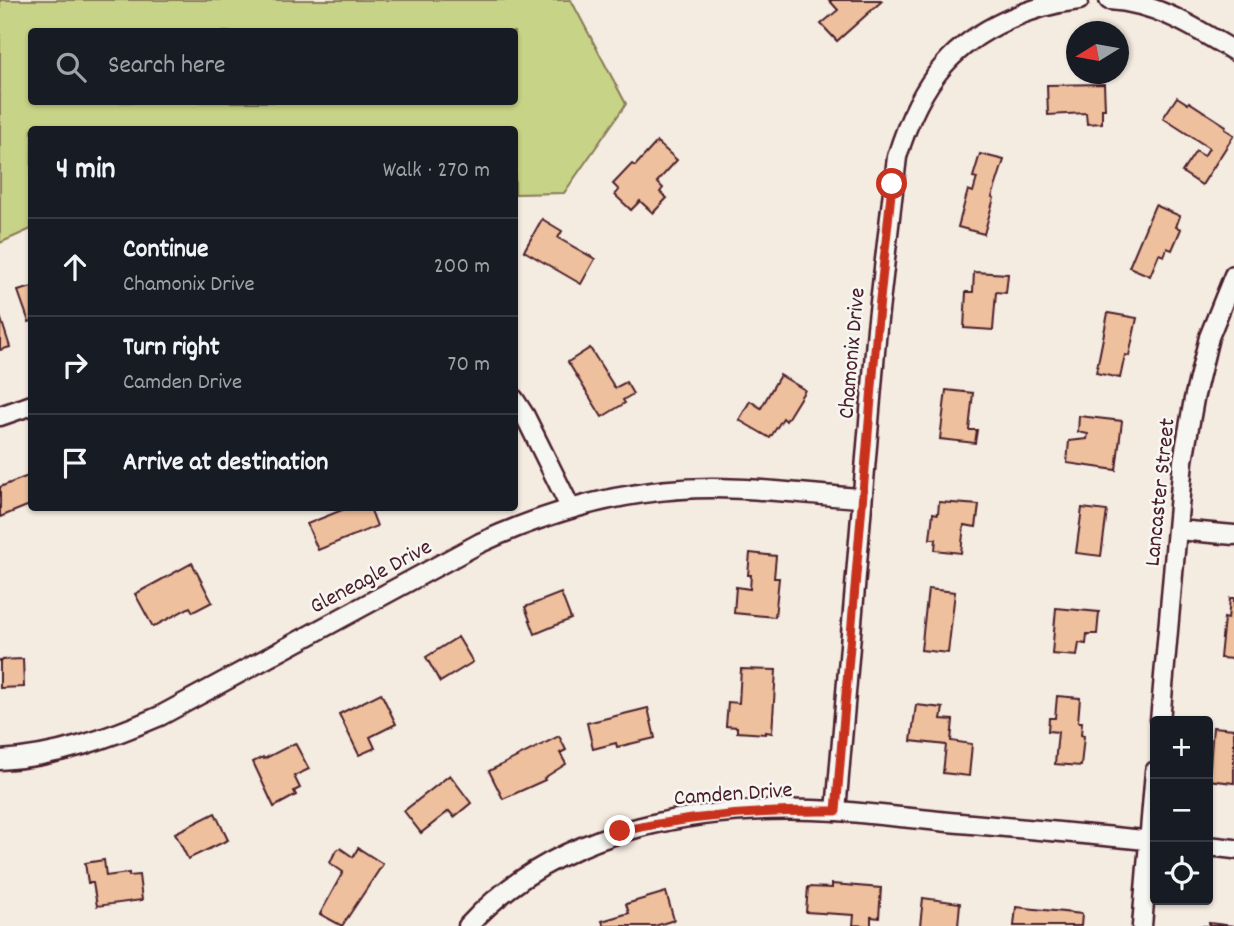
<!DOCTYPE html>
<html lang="en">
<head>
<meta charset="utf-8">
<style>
	:root { --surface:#171b24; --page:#20242c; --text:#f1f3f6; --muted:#9ea1a6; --line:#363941 }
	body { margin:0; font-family:Dekko,sans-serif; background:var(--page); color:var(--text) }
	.controls { position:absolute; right:21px; bottom:21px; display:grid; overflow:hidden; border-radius:7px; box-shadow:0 2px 5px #0004 }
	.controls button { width:63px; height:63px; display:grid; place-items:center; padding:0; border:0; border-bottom:2px solid var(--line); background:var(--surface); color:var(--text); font:35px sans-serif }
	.compass { position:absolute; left:1066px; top:21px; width:63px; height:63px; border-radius:50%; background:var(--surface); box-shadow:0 2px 5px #0004; rotate:259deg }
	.stop { position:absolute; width:21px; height:21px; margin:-16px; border:5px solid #c8321e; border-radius:50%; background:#fff }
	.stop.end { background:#c8321e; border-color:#fff; box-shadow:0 2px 7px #0008 }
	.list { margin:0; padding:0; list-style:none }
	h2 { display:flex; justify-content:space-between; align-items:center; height:91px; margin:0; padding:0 28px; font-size:30px }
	h2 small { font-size:23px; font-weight:400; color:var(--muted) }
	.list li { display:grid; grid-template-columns:46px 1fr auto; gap:21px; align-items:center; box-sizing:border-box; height:98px; padding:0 28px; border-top:2px solid var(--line) }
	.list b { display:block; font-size:26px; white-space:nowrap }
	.list p { margin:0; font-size:23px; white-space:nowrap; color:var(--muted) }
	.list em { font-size:23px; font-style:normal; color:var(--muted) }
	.icon { flex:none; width:38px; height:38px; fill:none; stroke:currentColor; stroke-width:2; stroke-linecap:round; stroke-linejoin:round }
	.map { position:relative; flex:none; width:1234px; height:926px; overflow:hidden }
	.search { position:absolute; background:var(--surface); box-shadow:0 2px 5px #0004; left:28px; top:28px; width:490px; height:77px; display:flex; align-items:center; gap:18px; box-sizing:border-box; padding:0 24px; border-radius:7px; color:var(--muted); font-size:26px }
	.panel { position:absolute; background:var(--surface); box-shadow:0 2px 5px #0004; left:28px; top:126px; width:490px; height:385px; border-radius:7px }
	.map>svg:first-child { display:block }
	.green { fill:#c7d386; stroke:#887958; stroke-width:2; fill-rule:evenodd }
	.building { fill:#eec09d; stroke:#4a1f2b; stroke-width:2 }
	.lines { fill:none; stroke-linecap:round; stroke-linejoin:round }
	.street-casing { stroke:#4a1f2b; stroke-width:23 }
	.street { stroke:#f6f6f2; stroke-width:18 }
	.route { stroke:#c8321e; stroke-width:9 }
	.labels { text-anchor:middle; stroke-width:5; stroke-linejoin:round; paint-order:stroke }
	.street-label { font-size:23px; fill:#4a1f2b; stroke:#f6f6f2 }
</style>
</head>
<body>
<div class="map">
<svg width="1234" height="926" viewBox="0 0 1234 926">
	<rect width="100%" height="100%" fill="#f4ebe1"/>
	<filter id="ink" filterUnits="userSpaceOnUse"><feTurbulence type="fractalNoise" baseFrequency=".0143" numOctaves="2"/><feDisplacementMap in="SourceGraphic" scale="14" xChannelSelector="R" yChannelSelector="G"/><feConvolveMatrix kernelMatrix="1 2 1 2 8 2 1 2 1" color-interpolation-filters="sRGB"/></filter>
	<g filter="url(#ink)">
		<path class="green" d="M0 0H571L626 104 564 193 515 194 514 130H32L31 229 0 243ZM32 32H514V102H32Z"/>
		<g class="building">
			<polygon points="829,0 881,0 882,1 837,41 821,24 838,10"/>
			<polygon points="1104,84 1105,109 1102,109 1102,123 1087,124 1086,113 1048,115 1047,85"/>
			<polygon points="1177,97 1188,104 1189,102 1226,126 1225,129 1234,135 1202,185 1182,172 1196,151 1204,156 1209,148 1163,118"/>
			<polygon points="657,142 677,160 657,182 663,188 660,192 667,198 653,213 640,201 631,210 615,195 619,190 613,184 632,164 635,166"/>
			<polygon points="980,154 1004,160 992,197 994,198 984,234 958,227 968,190 973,192 977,178 973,177"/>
			<polygon points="1155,205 1180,216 1176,227 1181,229 1172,250 1167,248 1164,256 1159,254 1150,276 1129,267"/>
			<polygon points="542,219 562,231 558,238 595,259 581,284 524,251"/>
			<polygon points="974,272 1008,274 1006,293 996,292 993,330 964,328 966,292 973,292"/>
			<polygon points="32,287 32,321 29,322 18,291"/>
			<polygon points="1108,313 1137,318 1129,356 1125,355 1120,378 1096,373"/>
			<polygon points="0,316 10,347 0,350"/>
			<polygon points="590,348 615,388 626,382 633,394 623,400 625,403 602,417 568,362"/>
			<polygon points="780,375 805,390 786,421 783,418 770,438 739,420 750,401 761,408"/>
			<polygon points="946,390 973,393 969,430 977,430 975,443 940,439"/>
			<polygon points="1079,416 1122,421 1116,470 1067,463 1069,441 1087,439 1088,434 1078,432"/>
			<polygon points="28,476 32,485 32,504 0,517 0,487"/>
			<polygon points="939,502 979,505 976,527 964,525 961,553 935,550 936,539 930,539 933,513 938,514"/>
			<polygon points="347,508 370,508 377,526 318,550 307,524"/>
			<polygon points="1082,508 1107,511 1101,556 1076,553"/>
			<polygon points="750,553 776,556 774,578 779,578 775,617 734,613 736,587 750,589 751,575 748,575"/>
			<polygon points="192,563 212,602 193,612 190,607 153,627 135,594"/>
			<polygon points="928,589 955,592 948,653 921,650"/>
			<polygon points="561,593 571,619 535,634 525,607"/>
			<polygon points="1230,598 1234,598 1234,659 1220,658 1224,618 1228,619"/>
			<polygon points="1056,608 1099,612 1097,634 1087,634 1086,644 1079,643 1077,656 1052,654"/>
			<polygon points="458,637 473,662 440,682 426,657"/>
			<polygon points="23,659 24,687 0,688 0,660"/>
			<polygon points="741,669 776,670 772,733 766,732 766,734 737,732 737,727 726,726 728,702 739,703"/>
			<polygon points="381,693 396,724 370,737 375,748 359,755 339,714"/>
			<polygon points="1057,696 1080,698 1078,722 1082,722 1081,735 1084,736 1081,766 1055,764 1058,732 1048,731 1049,718 1055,718"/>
			<polygon points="916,705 943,708 941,719 953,720 951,741 972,744 969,776 943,773 946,745 911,741"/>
			<polygon points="648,708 655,738 617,747 616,743 593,749 587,723"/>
			<polygon points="1213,727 1234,729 1234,783 1209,780"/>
			<polygon points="559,736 566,750 560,753 566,764 544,778 545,780 503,799 489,771"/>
			<polygon points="295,743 309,769 294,776 300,788 294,791 296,795 274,807 253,762 263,757 264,759"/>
			<polygon points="450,775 471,803 454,817 449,811 421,833 404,811"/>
			<polygon points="215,813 228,840 188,859 175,833"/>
			<polygon points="340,848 353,857 358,848 383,864 342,926 320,914 343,872 330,863 335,852"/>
			<polygon points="104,860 106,876 129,873 129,876 139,875 142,900 97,906 93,883 88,883 85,863"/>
			<polygon points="832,884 881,888 879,918 871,917 871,926 853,925 854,915 806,912 808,887 832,888"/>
			<polygon points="666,892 674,920 655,926 604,926 602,921 629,913 626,904"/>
			<polygon points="923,898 960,903 958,926 920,926"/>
			<polygon points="1016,907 1082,914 1081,926 1014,926"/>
			<polygon points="1209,923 1234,926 1196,926 1209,926"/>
		</g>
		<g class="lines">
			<g class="street-casing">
				<g id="street">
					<path d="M1109 0C1157 3 1194 27 1234 51"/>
					<polyline points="514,399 525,416 570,507"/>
					<polyline points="0,416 32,405"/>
					<polyline points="1178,530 1234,535"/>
					<polyline points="1160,721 1183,461 1194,399 1209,337 1234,275"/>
					<path d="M0 760C56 757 109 738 160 716L480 543C554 509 630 488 712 488 762 488 812 495 862 498"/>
					<path d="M836 811 877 328 897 157C907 124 921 91 944 65 976 28 1032 5 1079 0"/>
					<polyline points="1208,846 1234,849"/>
					<path d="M468 926C560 825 707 803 837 811 874 814 911 818 948 822 1017 828 1086 834 1155 841"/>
					<polyline points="1142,926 1155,771"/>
				</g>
			</g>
			<use href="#street" class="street"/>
		</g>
	</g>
	<g class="lines" filter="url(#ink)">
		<path class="route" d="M620 831C692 816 762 810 836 811L877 328 892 184"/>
	</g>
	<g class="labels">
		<g class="street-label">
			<text transform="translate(850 353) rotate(-85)" y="8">Chamonix Drive</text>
			<text transform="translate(1158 492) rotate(-84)" y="8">Lancaster Street</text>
			<text transform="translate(370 575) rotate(-28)" y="8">Gleneagle Drive</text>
			<text transform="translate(733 792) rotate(-4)" y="8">Camden Drive</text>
		</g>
	</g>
</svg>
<div class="controls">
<button>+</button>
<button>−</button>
<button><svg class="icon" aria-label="locate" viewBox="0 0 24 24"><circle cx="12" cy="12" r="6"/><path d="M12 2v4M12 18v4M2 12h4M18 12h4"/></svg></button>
</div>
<svg class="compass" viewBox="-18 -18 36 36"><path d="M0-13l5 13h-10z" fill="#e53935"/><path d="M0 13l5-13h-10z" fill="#9ea1a6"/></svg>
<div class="stop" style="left:892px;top:184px"></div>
<div class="stop end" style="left:620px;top:831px"></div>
<div class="search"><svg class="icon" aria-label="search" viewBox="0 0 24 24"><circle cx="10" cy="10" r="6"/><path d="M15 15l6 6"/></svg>Search here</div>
<section class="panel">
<h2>4 min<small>Walk · 270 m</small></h2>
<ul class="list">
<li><svg class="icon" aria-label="ahead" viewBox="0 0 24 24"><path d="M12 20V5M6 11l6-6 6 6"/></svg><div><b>Continue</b><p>Chamonix Drive</p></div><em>200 m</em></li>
<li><svg class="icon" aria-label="right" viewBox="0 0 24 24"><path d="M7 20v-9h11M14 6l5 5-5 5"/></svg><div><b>Turn right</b><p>Camden Drive</p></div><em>70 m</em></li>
<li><svg class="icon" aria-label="arrive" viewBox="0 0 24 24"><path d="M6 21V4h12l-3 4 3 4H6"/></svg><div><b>Arrive at destination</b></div></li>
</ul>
</section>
</div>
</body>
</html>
